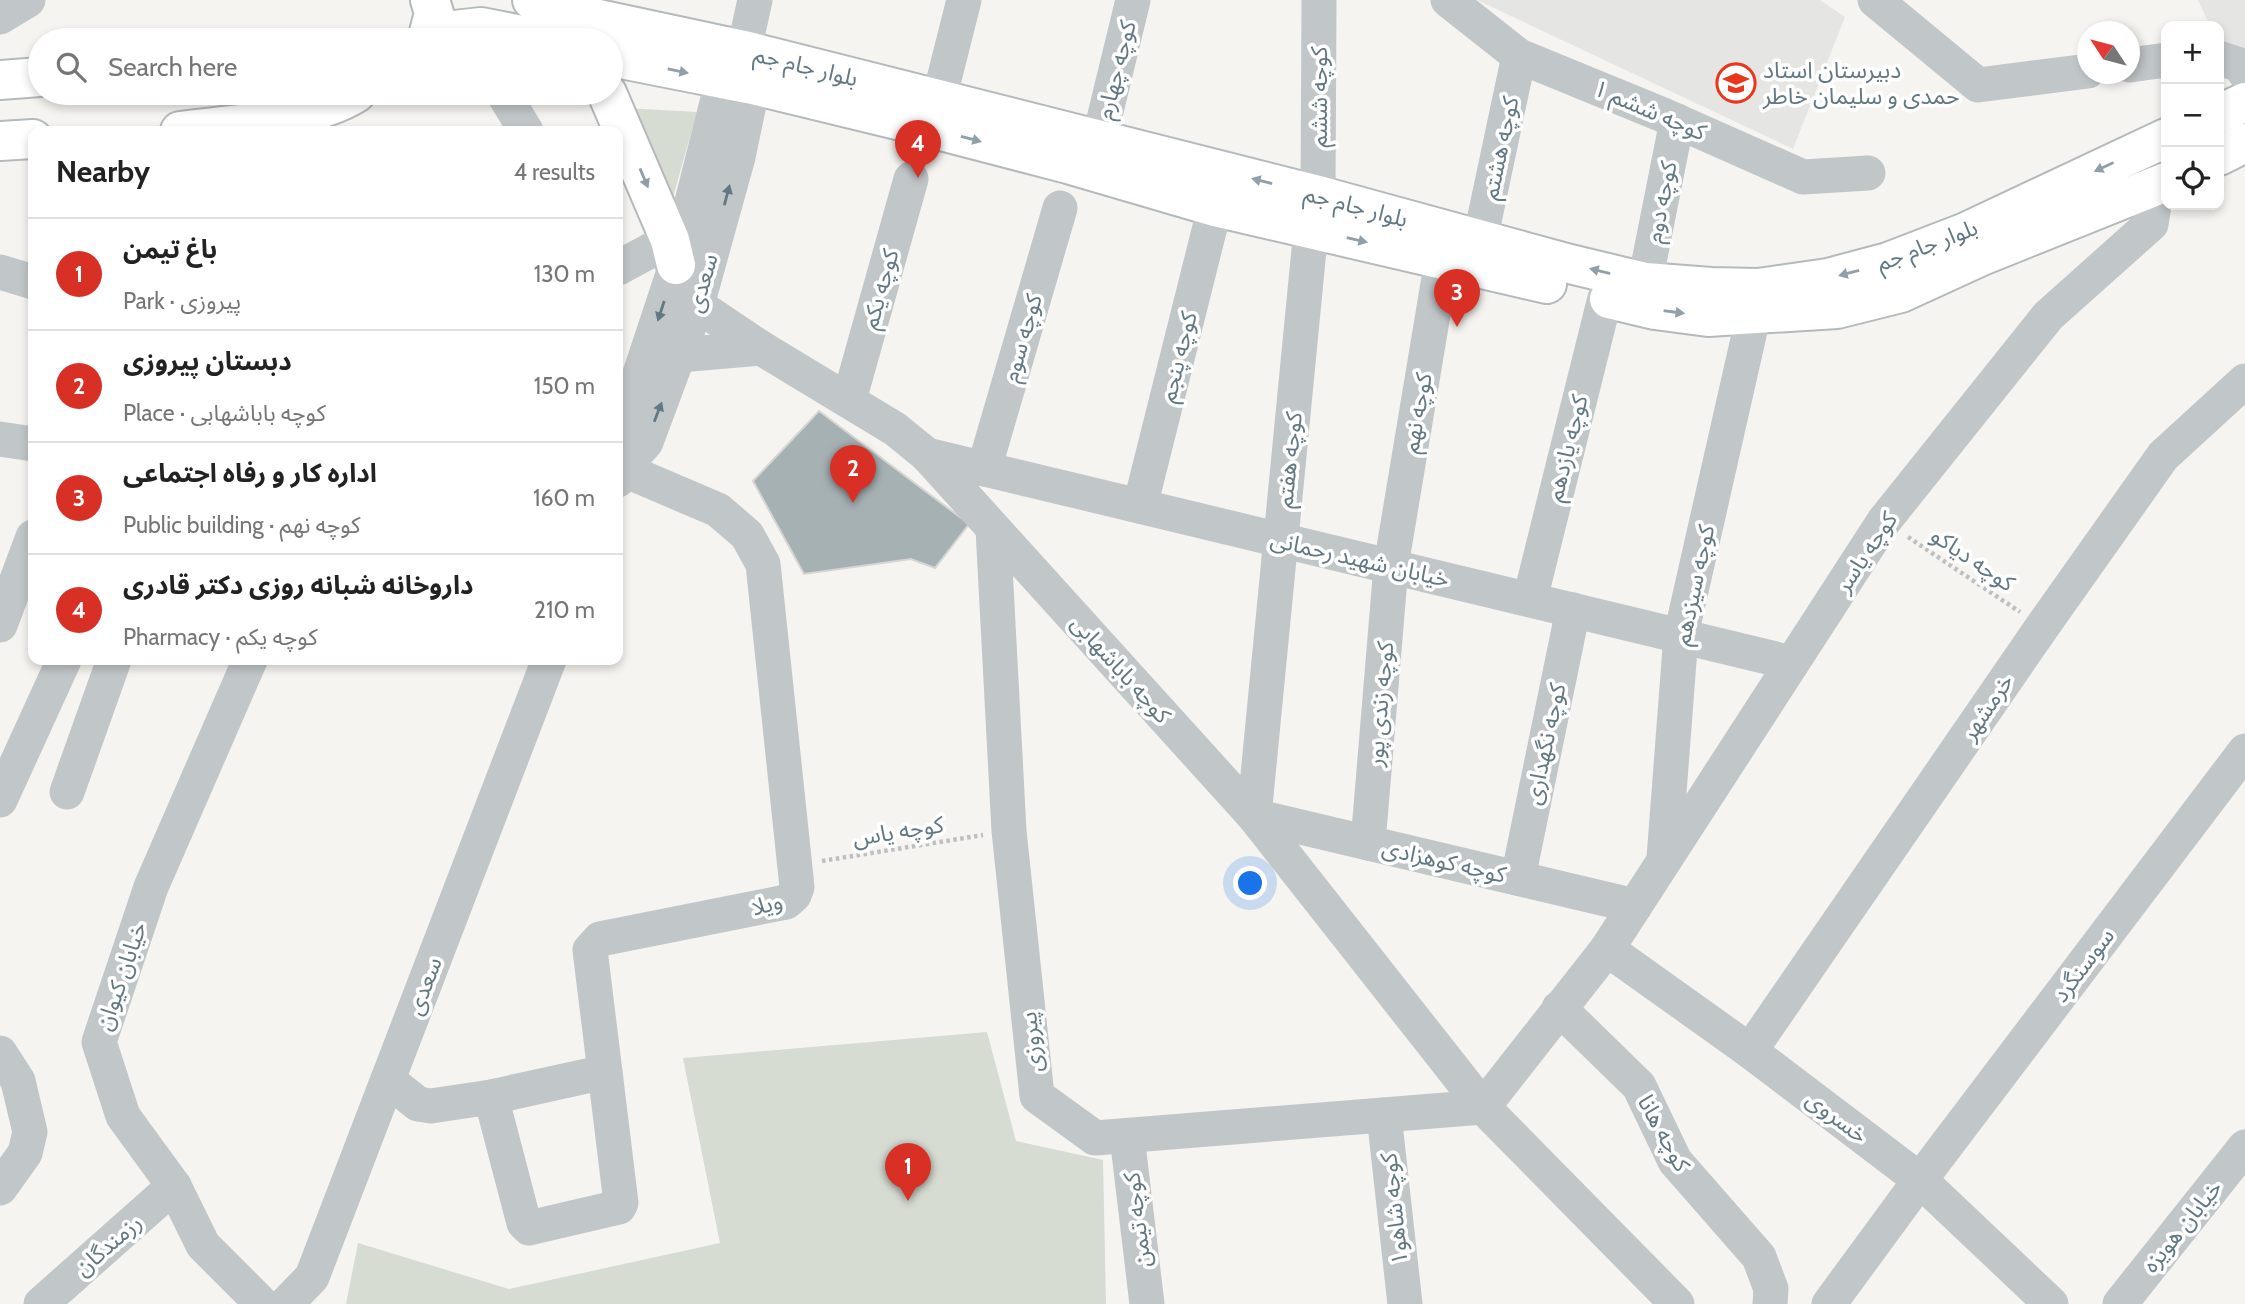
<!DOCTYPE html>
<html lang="en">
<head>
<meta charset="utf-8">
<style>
	:root { --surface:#fff; --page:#f6f6f6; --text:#222; --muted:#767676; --line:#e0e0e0; --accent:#d93025 }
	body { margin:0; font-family:Cabin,"Noto Sans Arabic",sans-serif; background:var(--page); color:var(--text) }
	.controls { position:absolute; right:21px; top:21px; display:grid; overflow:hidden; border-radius:14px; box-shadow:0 4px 10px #0003 }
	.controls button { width:63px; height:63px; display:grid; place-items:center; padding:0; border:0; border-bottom:2px solid var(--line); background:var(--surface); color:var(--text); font:35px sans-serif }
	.compass { position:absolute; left:2077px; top:21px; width:63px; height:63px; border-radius:50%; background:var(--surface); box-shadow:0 4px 10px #0003; rotate:306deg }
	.you { position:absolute; left:1251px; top:884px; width:24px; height:24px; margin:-18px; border:5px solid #fff; border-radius:50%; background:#1a73e8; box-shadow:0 0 0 10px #1a73e833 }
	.badge { display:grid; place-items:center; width:46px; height:46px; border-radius:50%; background:var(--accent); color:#fff; font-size:23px; font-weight:700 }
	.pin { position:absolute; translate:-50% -58px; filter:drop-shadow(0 2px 4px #0008) }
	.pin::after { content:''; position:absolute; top:37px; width:24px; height:21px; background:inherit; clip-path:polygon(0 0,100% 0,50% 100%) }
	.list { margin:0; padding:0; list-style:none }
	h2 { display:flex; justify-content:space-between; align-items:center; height:91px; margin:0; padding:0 28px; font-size:30px }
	h2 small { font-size:23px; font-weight:400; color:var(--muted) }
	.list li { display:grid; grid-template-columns:46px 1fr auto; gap:21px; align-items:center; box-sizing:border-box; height:112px; padding:0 28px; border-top:2px solid var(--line) }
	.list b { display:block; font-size:26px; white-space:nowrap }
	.list p { margin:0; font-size:23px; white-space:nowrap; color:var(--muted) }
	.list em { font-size:23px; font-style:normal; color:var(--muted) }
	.icon { flex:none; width:38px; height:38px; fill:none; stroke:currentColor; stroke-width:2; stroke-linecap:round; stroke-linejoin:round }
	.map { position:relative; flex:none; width:2245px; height:1304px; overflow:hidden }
	.search { position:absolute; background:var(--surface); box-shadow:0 4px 10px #0003; left:28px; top:28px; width:595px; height:77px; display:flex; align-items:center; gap:18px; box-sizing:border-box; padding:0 24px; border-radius:38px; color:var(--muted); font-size:26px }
	.panel { position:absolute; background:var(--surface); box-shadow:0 4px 10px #0003; left:28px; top:126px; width:595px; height:539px; border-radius:14px }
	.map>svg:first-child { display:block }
	.built { fill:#e5e6e4 }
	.green { fill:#d6dcd1 }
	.building { fill:#a6b1b4; stroke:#d6d5d3; stroke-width:2 }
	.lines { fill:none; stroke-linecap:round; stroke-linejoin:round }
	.major-casing { stroke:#b4b9bc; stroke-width:42 }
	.path { stroke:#bdbfc1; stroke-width:4.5; stroke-dasharray:3.5 3.5; stroke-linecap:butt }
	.minor { stroke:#c1c6c8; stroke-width:35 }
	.major { stroke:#fff; stroke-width:38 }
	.oneway { fill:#91a0a8 }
	.oneway2 { fill:#627883 }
	.labels { text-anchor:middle; stroke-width:7; stroke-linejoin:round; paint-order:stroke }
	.street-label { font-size:23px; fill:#627883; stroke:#fff }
	.poi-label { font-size:23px; fill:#627883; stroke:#fff; text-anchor:start }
</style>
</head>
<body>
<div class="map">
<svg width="2245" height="1304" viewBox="0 0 2245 1304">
	<rect width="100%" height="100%" fill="#f5f4f0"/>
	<g class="built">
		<polygon points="1477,0 1820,0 1845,17 1793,149"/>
		<polygon points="2198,0 2245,0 2245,61 2219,47 2219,26 2210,26"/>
	</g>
	<g class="green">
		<polygon points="625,108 697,112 673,197"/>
		<polygon points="987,1032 1016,1141 1103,1160 1106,1304 346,1304 358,1243 509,1289 720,1243 683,1058"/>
	</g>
	<polygon class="building" points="819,411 969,524 935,568 911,559 804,574 753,481"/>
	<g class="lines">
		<g class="major-casing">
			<g id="major">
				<polyline points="532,0 561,11 744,50 1318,195 1570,264 1645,282 1711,287 1758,288 1828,278 1888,262 1966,232 2166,138"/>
				<polyline points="427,40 434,13 430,0"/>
				<polyline points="438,40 454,30 481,27 548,40"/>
				<polyline points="611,57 753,85 926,127 1068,164 1215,207 1547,284"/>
				<polyline points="0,80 40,77"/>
				<polyline points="607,93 670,240 676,265"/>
				<polyline points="2219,114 2245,102"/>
				<path d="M180 131C232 124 312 121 356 93"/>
				<polyline points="0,141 33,139"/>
				<polyline points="2219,156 2245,143"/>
				<polyline points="1609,299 1655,310 1708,317 1837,309 1901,293 1984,255 2166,182"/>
			</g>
		</g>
		<g class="path">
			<polyline points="1908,537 2020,612"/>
			<polyline points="822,861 983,835"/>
		</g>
		<g class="minor">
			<polyline points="1448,0 1519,56 1663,115 1803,177 1868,173"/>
			<polyline points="1875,0 1978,85 2088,71"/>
			<polyline points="0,17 28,0"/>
			<polyline points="2219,58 2240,65 2245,73"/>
			<polyline points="2130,65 2166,60"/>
			<polyline points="503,93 526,131"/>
			<polyline points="939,99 964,0"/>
			<polyline points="1099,140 1133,0"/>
			<polyline points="1318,195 1319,0"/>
			<polyline points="1311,229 1254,816 1635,906"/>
			<polyline points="1480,240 1519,56"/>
			<polyline points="618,268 670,240"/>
			<polyline points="0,272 33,282"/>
			<polyline points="1645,282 1677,121"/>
			<polyline points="697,305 761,348 895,429 927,455 1254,816 1483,1107 1677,1304"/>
			<polyline points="679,355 761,348"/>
			<polyline points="849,400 911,179"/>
			<polyline points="0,439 33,444"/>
			<polyline points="927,455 1792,663"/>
			<polyline points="622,469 620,434 676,265 723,79 744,50 755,0"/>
			<polyline points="984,469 1060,208"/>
			<polyline points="618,480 622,469 646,442 697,305 738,157 753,85 746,59"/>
			<polyline points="1140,506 1215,207"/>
			<polyline points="993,529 1009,831 1037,1096 1095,1138 1483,1107"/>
			<polyline points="1530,599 1605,298"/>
			<polyline points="0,625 33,537"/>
			<polyline points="250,660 151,887 99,1042 123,1116 174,1186 203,1245 262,1304"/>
			<polyline points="67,792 114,660"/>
			<polyline points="0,800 64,660"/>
			<polyline points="1368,843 1391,566 1442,260"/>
			<polyline points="1664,858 1681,635 1754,313"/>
			<polyline points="1518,878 1573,610"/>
			<polyline points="1607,949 1750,1051 1920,1180 2051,1304"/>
			<polyline points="1559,1008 1639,1086 1675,1161 1759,1257 1771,1289 1770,1304"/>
			<polyline points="1750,1051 2042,627 2163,456 2245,381"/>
			<polyline points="0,1053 18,1081 30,1132 25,1153 0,1188"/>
			<polyline points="388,1080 418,1104 431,1106 491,1097 605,1072 590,950 600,939 786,902 794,895 797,887 763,564 747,535 718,510 622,469"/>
			<polyline points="491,1097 524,1223 529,1228 619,1207 621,1203 605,1072"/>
			<polyline points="1483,1107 1607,949 1884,521 2048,316 2151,224 2157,186"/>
			<polyline points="1384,1115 1405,1304"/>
			<polyline points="1127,1136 1147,1304"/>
			<polyline points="41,1304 174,1186"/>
			<polyline points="286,1304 312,1277 549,660"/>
			<polyline points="1829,1304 1920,1180 2245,751"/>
			<polyline points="2120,1304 2245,1147"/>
		</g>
		<use href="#major" class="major"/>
	</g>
	<defs><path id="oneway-solid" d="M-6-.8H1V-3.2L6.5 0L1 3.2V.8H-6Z" transform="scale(1.75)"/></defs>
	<g class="oneway">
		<use href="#oneway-solid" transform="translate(678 71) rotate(12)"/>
		<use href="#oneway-solid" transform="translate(971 139) rotate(15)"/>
		<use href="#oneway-solid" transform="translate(2104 167) rotate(155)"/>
		<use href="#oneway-solid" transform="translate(644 178) rotate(67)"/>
		<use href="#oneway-solid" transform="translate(1262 181) rotate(-166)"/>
		<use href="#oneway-solid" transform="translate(1357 240) rotate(13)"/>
		<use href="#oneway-solid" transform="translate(1600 271) rotate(-166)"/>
		<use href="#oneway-solid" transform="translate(1849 273) rotate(165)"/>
		<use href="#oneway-solid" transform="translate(1674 312) rotate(8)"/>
	</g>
	<g class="oneway2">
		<use href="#oneway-solid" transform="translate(727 195) rotate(-75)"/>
		<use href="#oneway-solid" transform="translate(661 311) rotate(108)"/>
		<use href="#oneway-solid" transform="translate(658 412) rotate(-69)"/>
	</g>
	<defs>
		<g id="school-ring" transform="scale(2.0125)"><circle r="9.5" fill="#fff" stroke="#e9361c" stroke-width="1.5"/><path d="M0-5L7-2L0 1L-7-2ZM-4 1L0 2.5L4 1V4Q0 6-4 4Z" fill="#e9361c"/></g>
	</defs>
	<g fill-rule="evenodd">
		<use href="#school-ring" x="1736" y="83"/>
	</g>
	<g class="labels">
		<g class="street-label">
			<text transform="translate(806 66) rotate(14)" y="8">بلوار جام جم</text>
			<text transform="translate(1116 70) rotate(-76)" y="8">کوچه چهارم</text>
			<text transform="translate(1319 97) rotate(-90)" y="8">کوچه ششم</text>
			<text transform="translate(1650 110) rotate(23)" y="8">کوچه ششم ۱</text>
			<text transform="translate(1500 148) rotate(-78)" y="8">کوچه هشتم</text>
			<text transform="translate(1661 202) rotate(-79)" y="8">کوچه دوم</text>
			<text transform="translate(1356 206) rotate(15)" y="8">بلوار جام جم</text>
			<text transform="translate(1927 245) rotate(-21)" y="8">بلوار جام جم</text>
			<text transform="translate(702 283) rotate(-74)" y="8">سعدی</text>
			<text transform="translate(880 289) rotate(-74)" y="8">کوچه یکم</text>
			<text transform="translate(1022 338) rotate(-74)" y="8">کوچه سوم</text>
			<text transform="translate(1178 357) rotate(-76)" y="8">کوچه پنجم</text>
			<text transform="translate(1417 413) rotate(-80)" y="8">کوچه نهم</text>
			<text transform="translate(1567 448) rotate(-76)" y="8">کوچه یازدهم</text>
			<text transform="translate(1289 460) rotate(-84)" y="8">کوچه هفتم</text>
			<text transform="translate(1866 552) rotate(-56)" y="8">کوچه یاسر</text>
			<text transform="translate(1360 559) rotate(13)" y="8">خیابان شهید رحمانی</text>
			<text transform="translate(1973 559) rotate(34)" y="8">کوچه دیاکو</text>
			<text transform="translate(1694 585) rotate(-78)" y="8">کوچه سیزدهم</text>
			<text transform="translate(1121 669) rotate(48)" y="8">کوچه باباشهابی</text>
			<text transform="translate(1380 704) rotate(-85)" y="8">کوچه زندی پور</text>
			<text transform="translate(1987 707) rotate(-56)" y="8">خرمشهر</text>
			<text transform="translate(1545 744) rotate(-78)" y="8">کوچه نگهداری</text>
			<text transform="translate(898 831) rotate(-9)" y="8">کوچه یاس</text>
			<text transform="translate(1444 861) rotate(13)" y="8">کوچه کوهزادی</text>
			<text transform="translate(767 904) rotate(-15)" y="8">ویلا</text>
			<text transform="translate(2083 965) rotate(-53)" y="8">سوسنگرد</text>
			<text transform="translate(121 976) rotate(-71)" y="8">خیابان کیوان</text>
			<text transform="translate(424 986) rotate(-69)" y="8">سعدی</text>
			<text transform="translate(1031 1042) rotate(-96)" y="8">پیروزی</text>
			<text transform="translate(1837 1117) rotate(37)" y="8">خسروی</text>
			<text transform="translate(1664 1133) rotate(61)" y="8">کوچه هانا</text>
			<text transform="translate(1394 1209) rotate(-96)" y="8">کوچه شاهو۱</text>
			<text transform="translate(1137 1220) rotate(-97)" y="8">کوچه تیمن</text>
			<text transform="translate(2182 1226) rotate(-51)" y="8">خیابان هویزه</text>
			<text transform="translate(108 1245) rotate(-41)" y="8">رزمندگان</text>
		</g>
		<g class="poi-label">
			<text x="1763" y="78">دبیرستان استاد<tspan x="1763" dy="26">حمدی و سلیمان خاطر</tspan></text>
		</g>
	</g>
</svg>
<div class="controls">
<button>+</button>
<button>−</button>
<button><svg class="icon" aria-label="locate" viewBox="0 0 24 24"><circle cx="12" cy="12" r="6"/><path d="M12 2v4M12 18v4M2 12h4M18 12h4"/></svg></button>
</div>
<svg class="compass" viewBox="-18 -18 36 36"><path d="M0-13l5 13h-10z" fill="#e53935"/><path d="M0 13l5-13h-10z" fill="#767676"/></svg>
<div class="you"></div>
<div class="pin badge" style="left:908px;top:1201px">1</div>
<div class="pin badge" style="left:853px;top:503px">2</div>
<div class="pin badge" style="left:1457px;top:327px">3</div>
<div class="pin badge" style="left:918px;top:178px">4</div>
<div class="search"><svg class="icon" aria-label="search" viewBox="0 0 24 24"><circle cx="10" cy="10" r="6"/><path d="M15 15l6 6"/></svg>Search here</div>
<section class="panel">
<h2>Nearby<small>4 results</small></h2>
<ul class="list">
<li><span class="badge">1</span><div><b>باغ تیمن</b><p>Park · پیروزی</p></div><em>130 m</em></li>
<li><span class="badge">2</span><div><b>دبستان پیروزی</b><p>Place · کوچه باباشهابی</p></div><em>150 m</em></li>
<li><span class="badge">3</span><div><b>اداره کار و رفاه اجتماعی</b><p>Public building · کوچه نهم</p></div><em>160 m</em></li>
<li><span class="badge">4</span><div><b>داروخانه شبانه روزی دکتر قادری</b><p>Pharmacy · کوچه یکم</p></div><em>210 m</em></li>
</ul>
</section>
</div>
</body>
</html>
